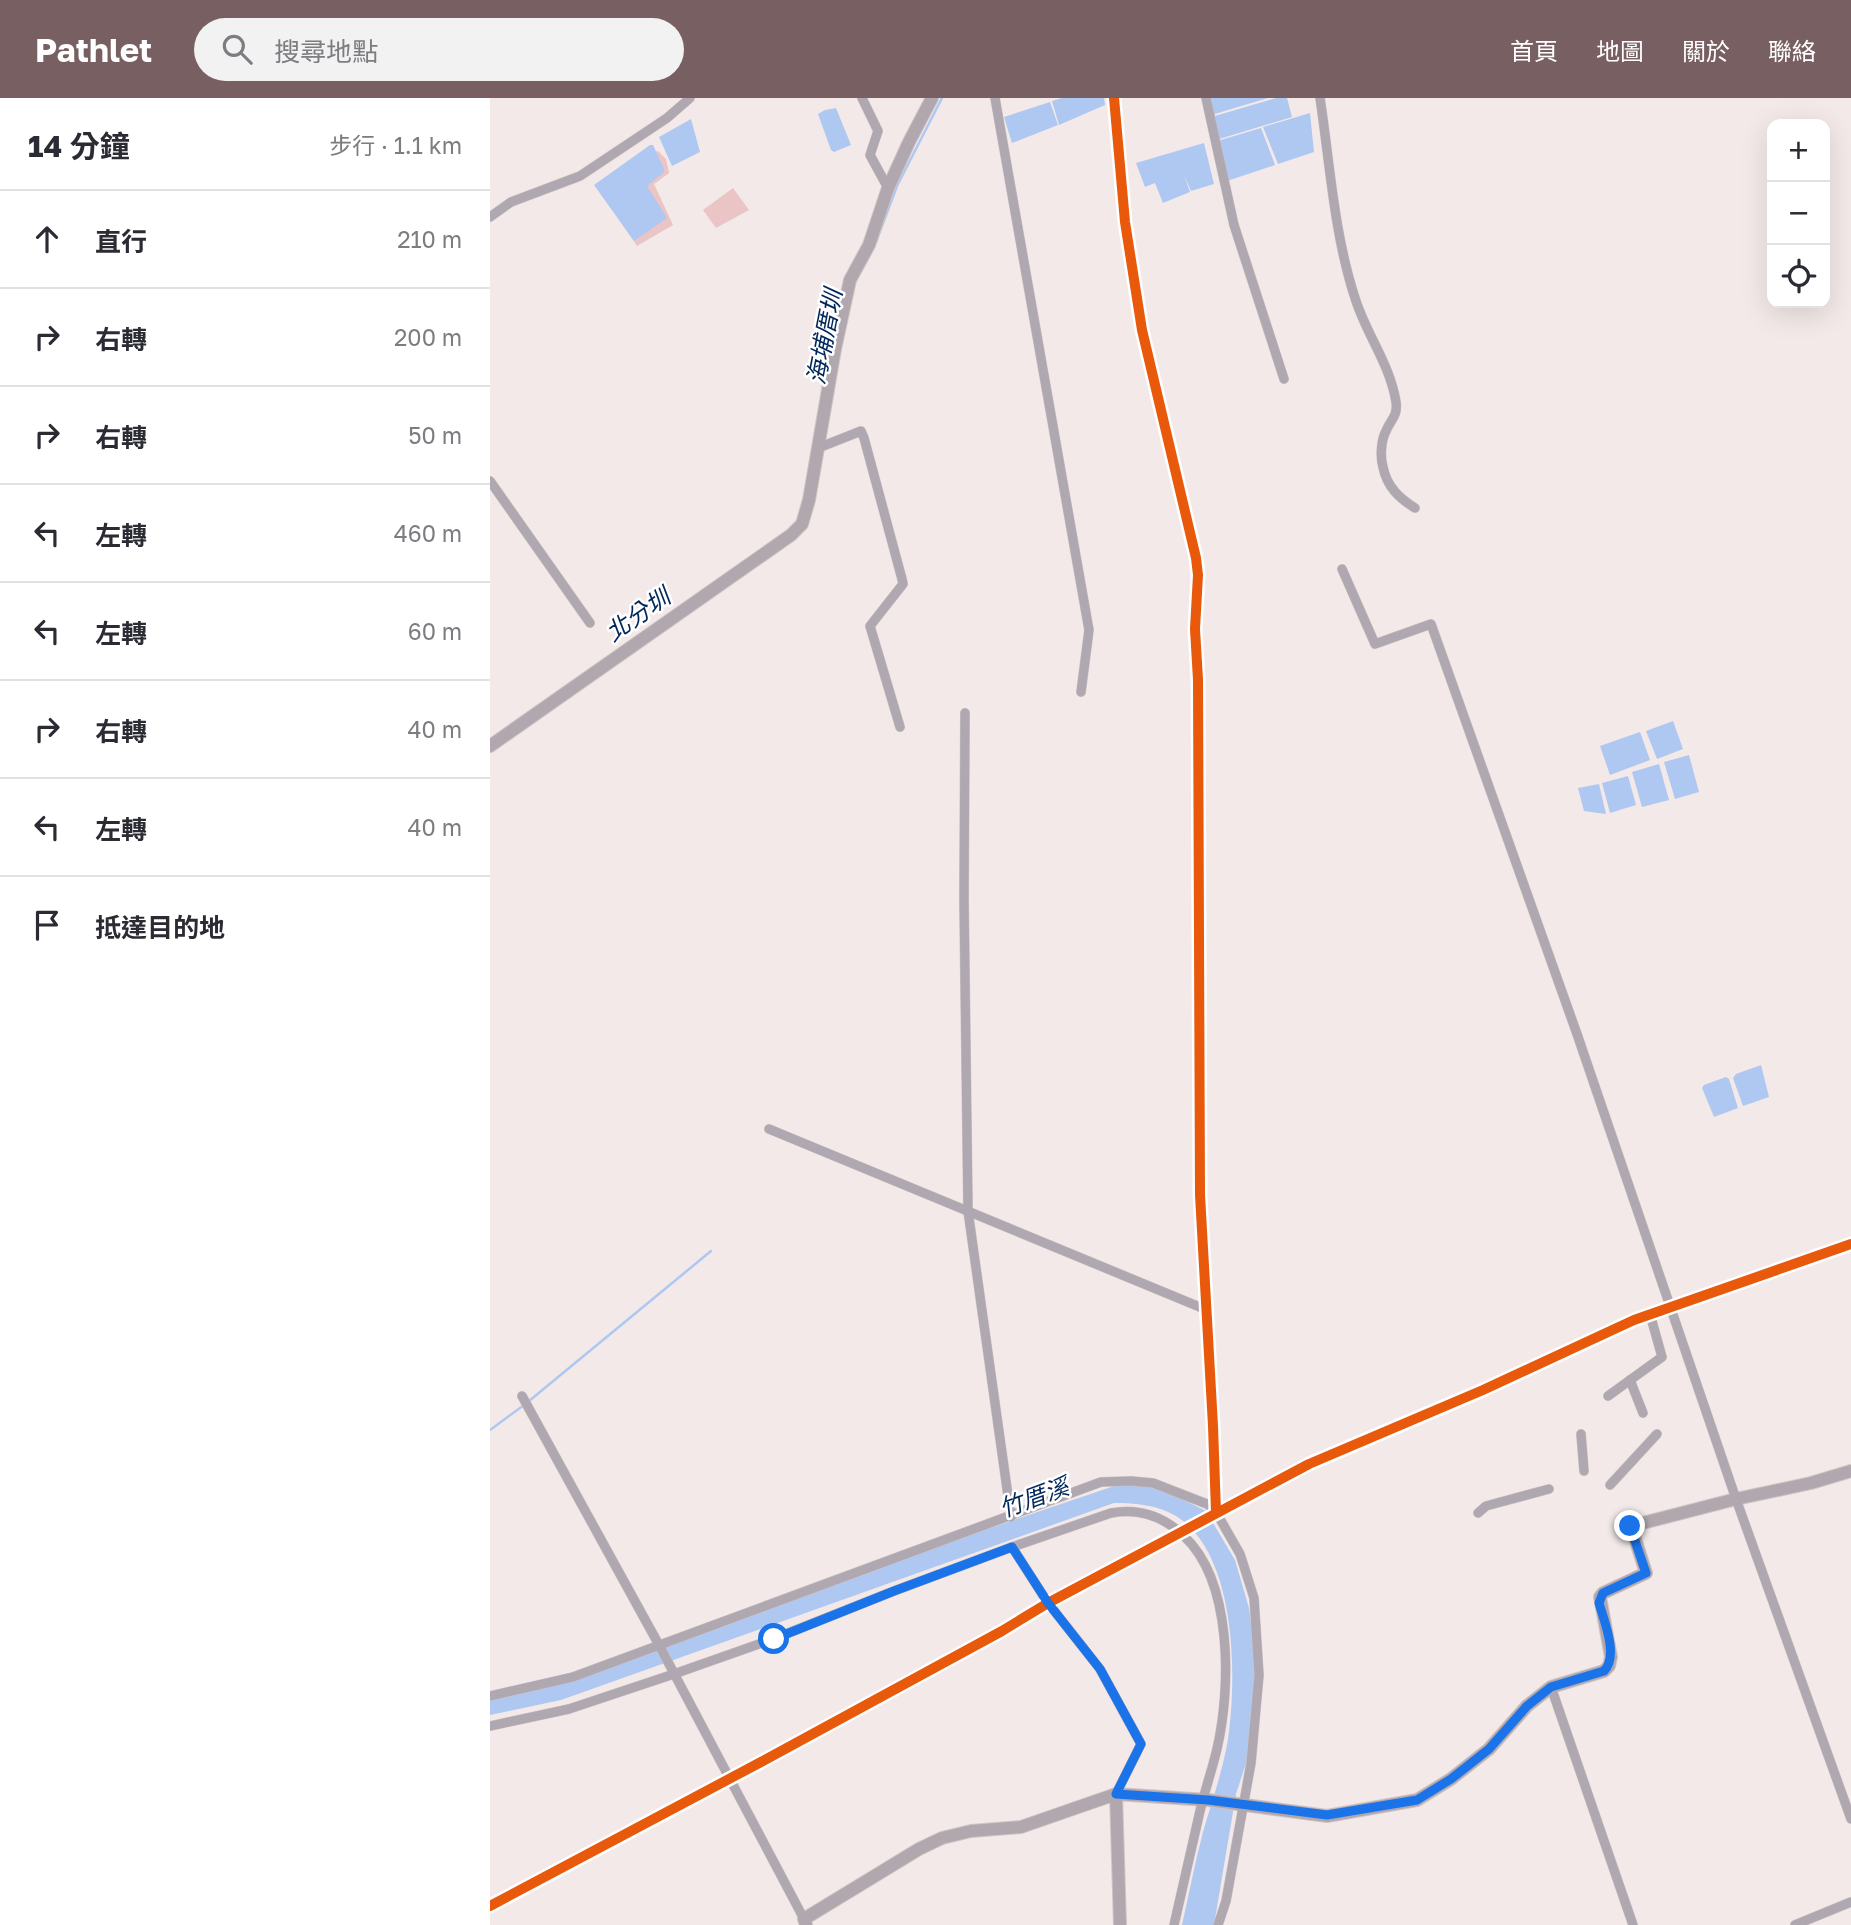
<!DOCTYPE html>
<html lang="zh-TW">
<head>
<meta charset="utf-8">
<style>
	:root { --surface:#fff; --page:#f2f2f3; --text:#2b2b33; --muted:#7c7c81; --line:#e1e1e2; --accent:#786062 }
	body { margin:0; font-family:"Golos Text","Noto Sans TC",sans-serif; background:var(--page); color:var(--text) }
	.controls { position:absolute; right:21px; top:21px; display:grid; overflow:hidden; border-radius:14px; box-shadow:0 7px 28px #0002 }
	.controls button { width:63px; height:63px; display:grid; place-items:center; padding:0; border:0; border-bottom:2px solid var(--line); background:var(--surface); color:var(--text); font:35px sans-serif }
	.stop { position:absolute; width:21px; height:21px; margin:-16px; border:5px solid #1a73e8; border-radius:50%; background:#fff }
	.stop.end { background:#1a73e8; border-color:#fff; box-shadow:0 2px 7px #0008 }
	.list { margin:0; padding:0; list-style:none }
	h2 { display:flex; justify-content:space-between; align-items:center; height:91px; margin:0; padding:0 28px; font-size:30px }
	h2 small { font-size:23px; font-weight:400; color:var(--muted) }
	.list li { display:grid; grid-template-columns:46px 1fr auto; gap:21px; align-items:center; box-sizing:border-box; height:98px; padding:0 28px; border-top:2px solid var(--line) }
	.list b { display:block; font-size:26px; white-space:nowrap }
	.list em { font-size:23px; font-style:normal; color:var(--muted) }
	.icon { flex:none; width:38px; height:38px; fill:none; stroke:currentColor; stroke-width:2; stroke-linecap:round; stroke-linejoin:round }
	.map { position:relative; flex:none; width:1361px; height:1827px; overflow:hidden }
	header { display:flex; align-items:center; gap:42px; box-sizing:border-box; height:98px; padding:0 35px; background:var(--accent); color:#fff }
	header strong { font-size:33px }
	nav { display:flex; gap:38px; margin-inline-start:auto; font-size:24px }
	.search { width:490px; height:63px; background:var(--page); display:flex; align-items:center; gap:18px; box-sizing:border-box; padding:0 24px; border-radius:38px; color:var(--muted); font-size:26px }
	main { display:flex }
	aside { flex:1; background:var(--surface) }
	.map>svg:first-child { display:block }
	.green { fill:#ebc4c5 }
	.water { fill:#aec8f1 }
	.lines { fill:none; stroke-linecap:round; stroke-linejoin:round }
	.stream { stroke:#aec8f1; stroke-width:2.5 }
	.street-casing { stroke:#d0c4c4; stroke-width:10 }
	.secondary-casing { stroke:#d0c4c4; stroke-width:14 }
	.street { stroke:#afa8b0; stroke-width:9 }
	.secondary { stroke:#b0a8ae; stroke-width:12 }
	.cycleway-casing { stroke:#fff; stroke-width:15 }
	.cycleway { stroke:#e8590c; stroke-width:10 }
	.route { stroke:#1a73e8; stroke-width:9 }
	.labels { text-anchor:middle; stroke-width:5; stroke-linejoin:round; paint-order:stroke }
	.water-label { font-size:24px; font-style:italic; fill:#01275a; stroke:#fff }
</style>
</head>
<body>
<header>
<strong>Pathlet</strong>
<div class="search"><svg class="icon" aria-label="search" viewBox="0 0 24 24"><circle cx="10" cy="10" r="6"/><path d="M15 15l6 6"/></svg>搜尋地點</div>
<nav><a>首頁</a><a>地圖</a><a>關於</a><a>聯絡</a></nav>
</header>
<main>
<aside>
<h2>14 分鐘<small>步行 · 1.1 km</small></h2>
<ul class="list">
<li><svg class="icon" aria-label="ahead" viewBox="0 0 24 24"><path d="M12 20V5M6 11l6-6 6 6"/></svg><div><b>直行</b></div><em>210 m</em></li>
<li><svg class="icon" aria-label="right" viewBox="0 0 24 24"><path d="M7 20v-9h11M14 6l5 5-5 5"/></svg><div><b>右轉</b></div><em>200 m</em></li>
<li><svg class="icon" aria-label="right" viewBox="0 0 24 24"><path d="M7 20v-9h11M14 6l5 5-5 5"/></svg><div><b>右轉</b></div><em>50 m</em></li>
<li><svg class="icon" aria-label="left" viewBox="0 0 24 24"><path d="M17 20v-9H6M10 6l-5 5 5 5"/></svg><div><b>左轉</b></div><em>460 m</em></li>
<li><svg class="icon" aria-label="left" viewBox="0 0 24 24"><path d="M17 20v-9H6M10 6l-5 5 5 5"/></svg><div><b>左轉</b></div><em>60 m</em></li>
<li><svg class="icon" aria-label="right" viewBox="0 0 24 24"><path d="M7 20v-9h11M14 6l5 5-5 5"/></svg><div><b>右轉</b></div><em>40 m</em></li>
<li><svg class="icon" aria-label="left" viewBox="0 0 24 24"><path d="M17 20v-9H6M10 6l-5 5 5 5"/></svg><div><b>左轉</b></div><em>40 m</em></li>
<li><svg class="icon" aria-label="arrive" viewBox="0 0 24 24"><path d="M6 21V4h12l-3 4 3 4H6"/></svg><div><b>抵達目的地</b></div></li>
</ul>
</aside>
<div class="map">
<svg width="1361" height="1827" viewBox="0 0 1361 1827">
	<rect width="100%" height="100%" fill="#f3e9e9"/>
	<g class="green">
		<polygon points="168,53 176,61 179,75 164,86 183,127 147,148 116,102 152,57"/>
		<polygon points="243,90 259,112 226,130 213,112"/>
	</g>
	<g class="water">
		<polygon points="572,0 614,0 615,7 569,27 562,3"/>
		<polygon points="713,0 778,0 718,18"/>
		<polygon points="786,0 797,0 802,19 726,42 718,20"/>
		<polygon points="560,4 568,27 522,45 514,19"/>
		<polygon points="346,10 361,47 344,54 341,52 328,16 335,12"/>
		<polygon points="820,15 824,54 788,66 773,29"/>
		<polygon points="201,21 210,54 182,68 169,39"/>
		<polygon points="771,30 785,67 734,84 724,44"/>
		<polygon points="714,45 724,86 701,93 694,77 700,94 673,105 665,85 655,89 646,65"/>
		<polygon points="160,47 163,47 174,71 174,74 157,88 177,120 144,143 104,87"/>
		<polygon points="1183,623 1193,651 1167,661 1156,633"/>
		<polygon points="1150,634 1160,662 1120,677 1110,648"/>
		<polygon points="1199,657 1209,694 1185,701 1174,664"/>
		<polygon points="1169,666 1179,702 1152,709 1142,674"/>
		<polygon points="1138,678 1146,707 1120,715 1112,685"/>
		<polygon points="1109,686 1116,716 1094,713 1088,690"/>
		<polygon points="1271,967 1279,999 1253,1008 1243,980 1246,976"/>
		<polygon points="1236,979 1239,981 1248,1010 1224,1019 1212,990 1214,987"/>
		<path d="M627 1387H664L716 1413 745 1462 759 1510 767 1569 759 1656 746 1696 724 1827H692C699 1796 705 1764 713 1734 722 1703 733 1672 738 1641 747 1579 747 1456 686 1418 667 1407 646 1405 624 1405L71 1602 0 1617V1599L105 1572 397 1465Z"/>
	</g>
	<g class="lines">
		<g class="stream">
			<polyline points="386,144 407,88 452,0"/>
			<polyline points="39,1303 221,1153"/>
			<polyline points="0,1332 34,1307"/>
		</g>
		<g class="street-casing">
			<g id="street">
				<polyline points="372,0 388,33 380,57 398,90"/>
				<polyline points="505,0 599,532 591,594"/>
				<polyline points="624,0 635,124 652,232 706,460 708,477 705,531 708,582 710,1097 723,1328 726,1414"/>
				<polyline points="716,0 744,127 794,281"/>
				<path d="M830 0C840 66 844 136 865 200 876 236 900 266 906 304 908 318 901 321 896 333 891 342 890 359 893 369 897 389 909 400 925 410"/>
				<polyline points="0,119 21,104 90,78 177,20 200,0"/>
				<polyline points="328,350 371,333 374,340 412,481 413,486 380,528 410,629"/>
				<polyline points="0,383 100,525"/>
				<polyline points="852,471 885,546 941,526 1087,936 1246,1401 1361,1721"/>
				<polyline points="475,615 474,801 478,1113 521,1419"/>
				<polyline points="279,1031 717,1212"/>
				<polyline points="1140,1282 1153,1315"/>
				<polyline points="32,1298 169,1547 314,1821"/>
				<polyline points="1118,1298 1172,1259 1160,1216"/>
				<polyline points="1091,1336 1094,1373"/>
				<polyline points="1120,1387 1167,1336"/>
				<polyline points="988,1415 996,1408 1059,1391"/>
				<polyline points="522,1449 558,1505 610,1571 651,1646 626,1696"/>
				<polyline points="1061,1589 1143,1827"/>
				<polyline points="0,1598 83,1579 611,1384 641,1383 663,1385 717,1406 726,1414 750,1456 764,1500 769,1577 761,1665 736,1803 728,1827"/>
				<path d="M0 1628 79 1611 184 1576 283 1541 404 1493 522 1449 621 1415C649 1410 674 1419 694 1438 743 1484 741 1590 727 1651 722 1672 715 1692 710 1713 701 1751 693 1789 684 1827"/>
				<polyline points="0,1808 271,1664 512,1533 558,1505 819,1366 993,1292 1144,1222 1361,1146"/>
				<polyline points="1305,1827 1361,1804"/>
			</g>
		</g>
		<g class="secondary-casing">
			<g id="secondary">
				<polyline points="0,648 301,437 312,426 319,402 345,251 360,182 379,147 398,90 419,44 442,0"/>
				<polyline points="626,1696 630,1827"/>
				<polyline points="316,1827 314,1821 429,1751 452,1740 481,1733 531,1729 626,1696 718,1702 837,1718 927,1702 961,1681 999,1651 1037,1608 1061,1589 1114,1573 1119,1568 1121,1559 1110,1499 1113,1495 1156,1475 1141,1428 1246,1401 1321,1385 1361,1373"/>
			</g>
		</g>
		<use href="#street" class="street"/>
		<use href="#secondary" class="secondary"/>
		<g class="cycleway-casing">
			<g id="cycleway">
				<polyline points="624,0 635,124 652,232 706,460 708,477 705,531 708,582 710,1097 723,1328 726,1414"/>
				<polyline points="0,1808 271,1664 512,1533 558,1505 819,1366 993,1292 1144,1222 1361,1146"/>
			</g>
		</g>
		<use href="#cycleway" class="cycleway"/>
	</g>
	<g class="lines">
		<path class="route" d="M284 1541 404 1493 522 1449 558 1505 610 1571 651 1646 626 1696 718 1702 837 1717 927 1702 961 1681 999 1651 1037 1608 1061 1589 1114 1573C1129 1558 1114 1523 1109 1505L1113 1495 1156 1475 1140 1428"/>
	</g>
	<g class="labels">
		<g class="water-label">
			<text transform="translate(335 239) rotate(-79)" y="8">海埔厝圳</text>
			<text transform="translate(148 517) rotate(-35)" y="8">北分圳</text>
			<text transform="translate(544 1400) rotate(-20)" y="8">竹厝溪</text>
		</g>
	</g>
</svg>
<div class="controls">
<button>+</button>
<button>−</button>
<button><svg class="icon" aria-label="locate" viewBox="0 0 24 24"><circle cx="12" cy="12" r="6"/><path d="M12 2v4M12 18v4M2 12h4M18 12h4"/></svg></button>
</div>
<div class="stop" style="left:284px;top:1541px"></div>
<div class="stop end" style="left:1140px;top:1428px"></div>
</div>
</main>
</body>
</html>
